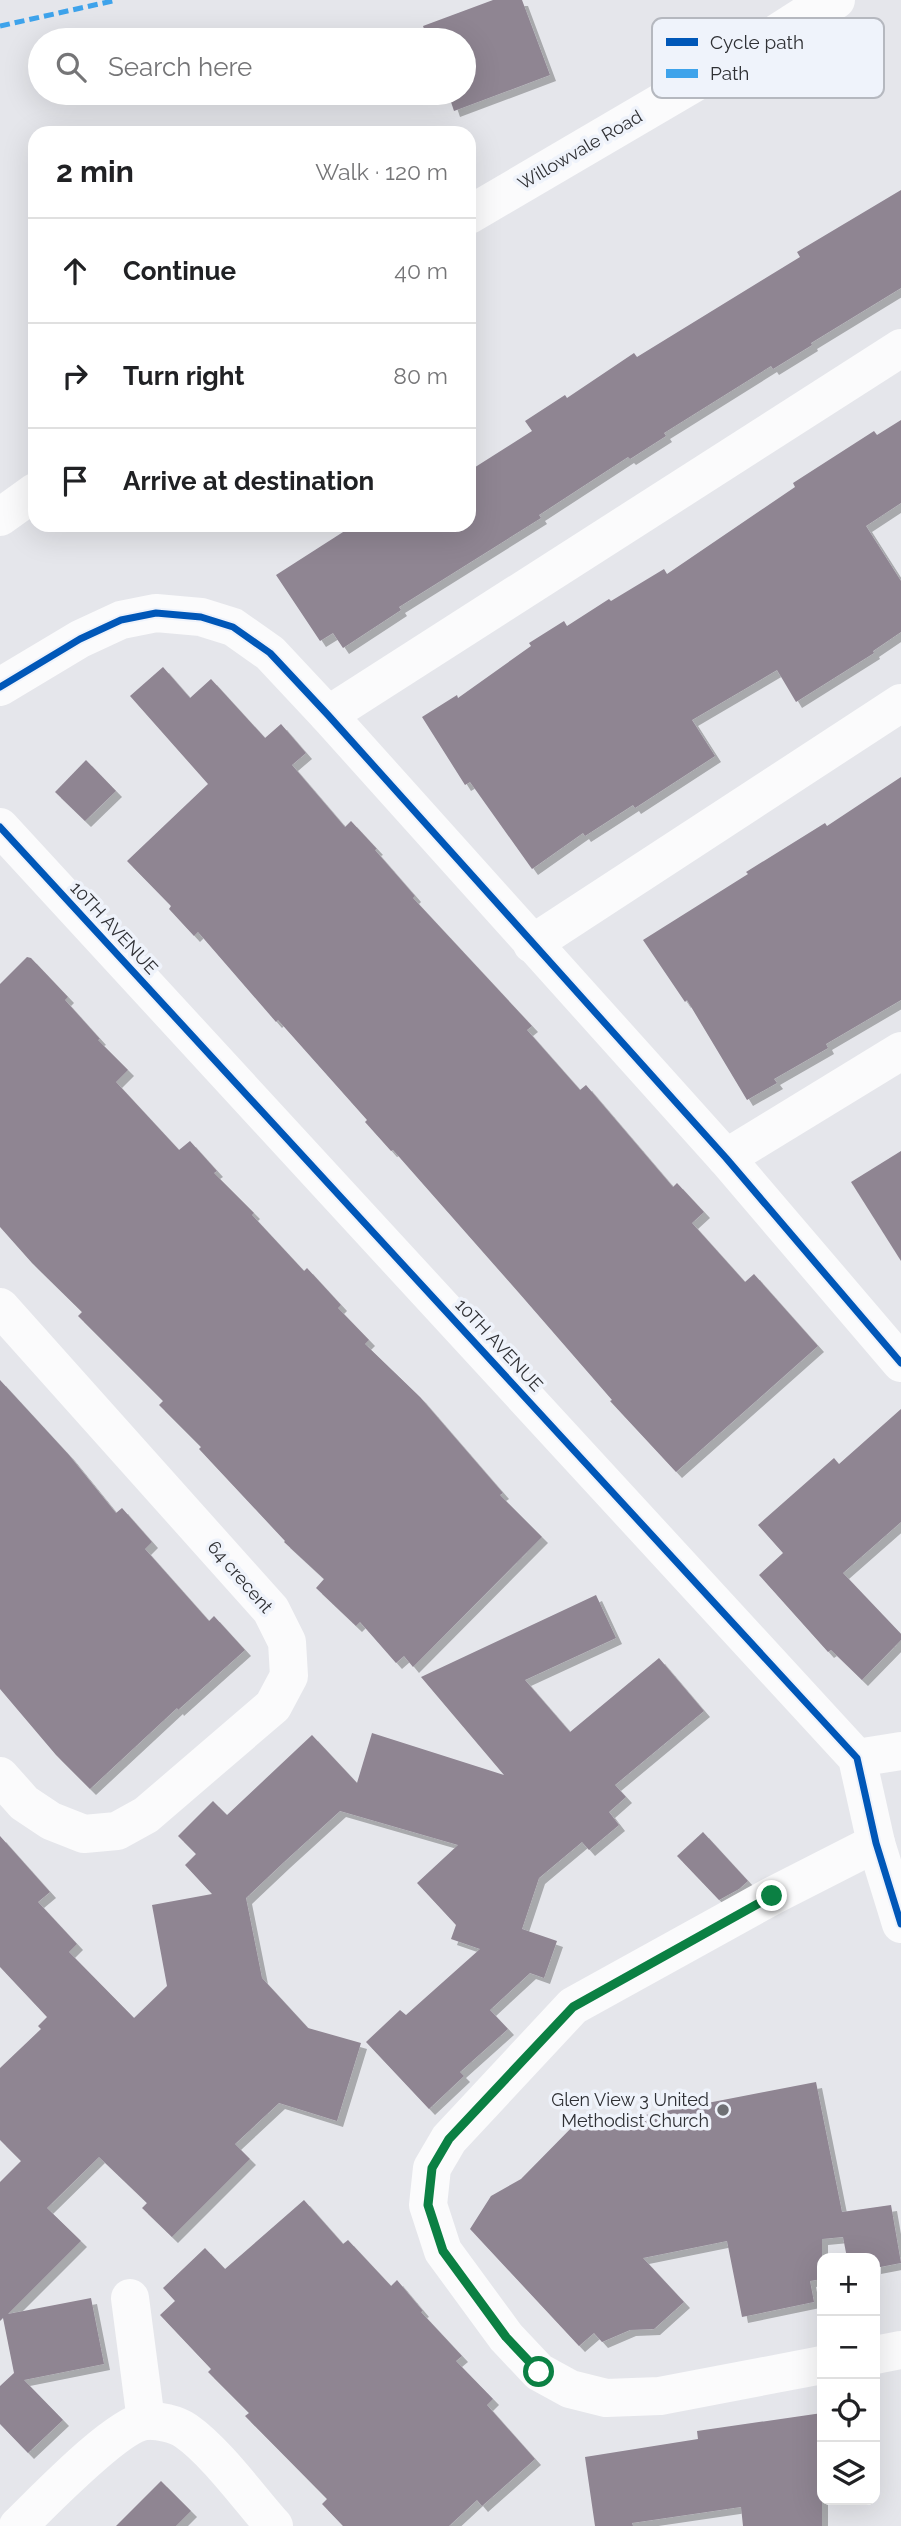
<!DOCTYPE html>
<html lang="en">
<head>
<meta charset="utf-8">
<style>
	:root { --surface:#fff; --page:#f2f2f2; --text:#202124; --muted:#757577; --line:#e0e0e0 }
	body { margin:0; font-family:Raleway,sans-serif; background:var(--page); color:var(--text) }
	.controls { position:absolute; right:21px; bottom:21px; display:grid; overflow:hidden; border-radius:14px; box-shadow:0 7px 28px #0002 }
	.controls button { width:63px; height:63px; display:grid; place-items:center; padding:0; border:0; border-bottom:2px solid var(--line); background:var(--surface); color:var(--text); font:35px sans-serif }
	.stop { position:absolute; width:21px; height:21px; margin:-16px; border:5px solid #0b8043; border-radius:50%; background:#fff }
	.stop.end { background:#0b8043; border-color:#fff; box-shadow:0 2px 7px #0008 }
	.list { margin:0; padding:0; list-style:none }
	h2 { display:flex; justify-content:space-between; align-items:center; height:91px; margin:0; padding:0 28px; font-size:30px }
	h2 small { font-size:23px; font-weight:400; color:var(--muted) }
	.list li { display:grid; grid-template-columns:46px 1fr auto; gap:21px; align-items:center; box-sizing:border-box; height:105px; padding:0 28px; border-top:2px solid var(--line) }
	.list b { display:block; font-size:26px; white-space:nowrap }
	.list em { font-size:23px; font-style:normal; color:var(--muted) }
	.icon { flex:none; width:38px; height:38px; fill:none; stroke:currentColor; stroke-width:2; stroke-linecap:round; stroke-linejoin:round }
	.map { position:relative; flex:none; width:901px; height:2526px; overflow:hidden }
	.search { position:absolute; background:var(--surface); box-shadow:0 7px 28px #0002; left:28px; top:28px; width:448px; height:77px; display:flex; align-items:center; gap:18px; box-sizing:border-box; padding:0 24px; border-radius:38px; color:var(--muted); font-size:26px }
	.panel { position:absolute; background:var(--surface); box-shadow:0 7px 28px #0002; left:28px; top:126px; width:448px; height:406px; border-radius:21px }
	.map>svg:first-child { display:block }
	.building { fill:#8f8592; filter:url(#shadow) }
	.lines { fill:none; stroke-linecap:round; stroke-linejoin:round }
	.minor { stroke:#fbfbfc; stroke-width:38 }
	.tertiary { stroke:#fbfbfc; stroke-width:38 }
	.quiet { stroke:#3ea3eb; stroke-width:5; stroke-dasharray:10 5; stroke-linecap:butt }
	.cycleway-casing { stroke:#eff3fb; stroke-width:11 }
	.cycleway { stroke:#0057b8; stroke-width:7 }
	.route { stroke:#0b8043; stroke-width:9 }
	.poi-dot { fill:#6f7074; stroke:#eff3fb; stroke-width:2.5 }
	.labels { text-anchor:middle; stroke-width:7; stroke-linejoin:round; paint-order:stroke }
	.street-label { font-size:18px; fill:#2f3034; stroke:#eff3fb }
	.poi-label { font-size:18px; fill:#2f3034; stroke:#eff3fb; text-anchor:end }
	.key { fill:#eff3fb; stroke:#b5b8bf; stroke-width:2 }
	.key-label { font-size:19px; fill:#2f3034 }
</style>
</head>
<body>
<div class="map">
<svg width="901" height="2526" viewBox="0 0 901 2526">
	<defs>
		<filter id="shadow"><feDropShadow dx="6" dy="6" stdDeviation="0" flood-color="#0004"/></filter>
	</defs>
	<rect width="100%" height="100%" fill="#e5e6eb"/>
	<g class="building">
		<polygon points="493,0 522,0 550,75 454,111 448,93 464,93 464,40 428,40 423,26"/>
		<polygon points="901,190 901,288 811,343 812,345 773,369 771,366 664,433 666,436 630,459 628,457 539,515 541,518 399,607 401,610 343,648 333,633 320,641 276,575 354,525 469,525 469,471 532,431 525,421 565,395 567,398 634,353 637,357 800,257 797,252"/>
		<polygon points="901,420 901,503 866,526 901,581 901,632 873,651 874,653 796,702 777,670 692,720 715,756 635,808 633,805 585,836 583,833 532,869 470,782 465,785 422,717 457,695 458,698 531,646 529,643 564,621 567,626 609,599 611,601 664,569 667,574 795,487 793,483 874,431 877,435"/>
		<polygon points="163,667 190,698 211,679 265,738 281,724 306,753 292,765 345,827 351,821 377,849 375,850 415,896 413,898 532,1026 527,1030 580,1090 586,1085 673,1187 677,1183 704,1212 692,1223 745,1282 754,1274 818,1346 676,1472 610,1401 612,1400 519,1293 393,1150 391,1151 365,1122 367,1120 278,1020 276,1022 198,932 194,936 169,909 171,906 127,861 208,784 130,696"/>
		<polygon points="86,760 116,791 85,821 55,792"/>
		<polygon points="901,777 901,1000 826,1044 828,1048 774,1079 777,1083 747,1100 687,1000 685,1002 643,940 748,874 746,872 825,823 827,826"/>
		<polygon points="27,957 31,958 68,997 65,1000 100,1039 98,1040 128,1070 116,1082 179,1150 190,1141 217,1171 214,1173 254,1213 252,1215 304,1271 307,1268 341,1305 338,1308 369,1340 365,1344 420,1397 503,1493 500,1495 542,1537 413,1667 404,1656 396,1663 360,1622 356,1626 316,1588 324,1579 284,1542 285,1541 199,1449 201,1447 159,1405 163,1401 78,1316 82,1312 32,1263 0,1227 0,984"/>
		<polygon points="901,1151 901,1261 851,1182"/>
		<polygon points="0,1380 69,1455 116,1513 122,1508 152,1542 145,1549 209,1621 214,1616 245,1650 178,1710 177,1708 90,1789 56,1755 0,1689"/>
		<polygon points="901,1409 901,1522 843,1573 901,1634 901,1640 862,1680 831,1650 828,1652 759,1575 783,1553 758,1525 834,1458 839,1464"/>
		<polygon points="596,1595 616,1638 525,1680 570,1732 659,1658 704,1711 615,1785 626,1797 609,1812 619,1825 589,1850 582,1842 539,1878 522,1929 557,1941 544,1978 530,1973 490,2010 508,2029 460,2072 464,2076 429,2109 366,2042 400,2010 406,2015 480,1949 451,1939 456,1925 417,1883 458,1845 340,1811 284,1862 246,1898 262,1978 308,2028 361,2043 337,2121 279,2103 235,2144 250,2159 172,2237 142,2208 147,2203 99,2157 47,2208 81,2241 8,2314 91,2298 104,2364 24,2380 63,2420 28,2453 0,2424 0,2386 14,2373 3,2318 0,2321 0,2182 21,2161 0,2140 0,2068 41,2029 38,2026 47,2017 0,1967 0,1836 50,1892 38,1902 77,1944 69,1952 134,2018 167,1986 152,1905 212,1894 185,1865 196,1854 178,1836 213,1801 227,1815 312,1735 357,1783 372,1733 504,1775 421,1677"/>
		<polygon points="703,1832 748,1881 739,1889 719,1900 677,1856"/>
		<polygon points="816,2082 842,2212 891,2205 901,2263 875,2268 875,2258 847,2258 843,2237 822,2239 822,2279 810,2281 814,2302 742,2317 727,2241 643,2258 684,2302 654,2329 630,2330 602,2342 594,2333 579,2346 470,2229 491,2196 521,2179 581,2118 589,2126"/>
		<polygon points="304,2200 343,2244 348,2240 391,2286 397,2280 423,2311 421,2312 462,2356 456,2361 493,2399 487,2405 535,2459 482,2506 477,2500 449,2526 343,2526 322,2504 327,2499 245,2416 249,2413 208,2372 211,2369 160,2315 175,2301 163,2288 205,2248 225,2269"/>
		<polygon points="822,2413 822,2526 743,2526 741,2507 632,2523 633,2526 595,2526 585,2457 698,2439 697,2431"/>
		<polygon points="161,2481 191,2511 176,2526 116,2526"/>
	</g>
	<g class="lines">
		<g class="minor">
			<polyline points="0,687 80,639 121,620 156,613 201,617 233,627 270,653 328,715 726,1158 901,1363"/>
			<polyline points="328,715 901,348"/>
			<polyline points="0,827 857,1758 876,1843 901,1924"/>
			<polyline points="532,944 901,703"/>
			<polyline points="726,1158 901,1051"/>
			<polyline points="0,1307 271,1610 287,1642 289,1676 273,1706 146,1815 117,1831 84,1834 51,1821 24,1803 0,1776"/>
			<polyline points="857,1758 901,1751"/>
			<polyline points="130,2298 146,2421"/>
			<polyline points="875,2355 901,2350"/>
			<polyline points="822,2365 660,2396 606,2398 570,2389 539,2372 506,2337 443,2251 428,2205 432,2168 449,2139 573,2006 772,1896 876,1843"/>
			<path d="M18 2526C43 2502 115 2426 145 2421 158 2420 176 2424 186 2431 216 2452 249 2498 274 2526"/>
		</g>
		<g class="tertiary">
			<polyline points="469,215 747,52 816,8 836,0"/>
			<polyline points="0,517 35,492"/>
		</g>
		<polyline class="quiet" points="0,26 117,0"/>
		<g class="cycleway-casing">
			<g id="cycleway">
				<polyline points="0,687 80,639 121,620 156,613 201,617 233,627 270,653 328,715 726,1158 901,1363"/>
				<polyline points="0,827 857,1758 876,1843 901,1924"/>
			</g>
		</g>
		<use href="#cycleway" class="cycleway"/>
	</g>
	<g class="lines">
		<polyline class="route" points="539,2372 506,2337 443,2251 428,2205 432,2168 449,2139 573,2007 772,1896"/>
	</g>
	<circle class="poi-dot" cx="723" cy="2110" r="7"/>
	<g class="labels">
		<g class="street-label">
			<text transform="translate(580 150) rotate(-30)" y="6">Willowvale Road</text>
			<text transform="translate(114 928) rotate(47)" y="6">10TH AVENUE</text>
			<text transform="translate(499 1345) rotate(47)" y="6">10TH AVENUE</text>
			<text transform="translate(240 1577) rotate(49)" y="6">64 crecent</text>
		</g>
		<g class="poi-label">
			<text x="709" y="2106">Glen View 3 United<tspan x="709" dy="21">Methodist Church</tspan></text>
		</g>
	</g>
	<rect x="652" y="18" width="232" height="80" rx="10" class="key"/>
	<rect x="666" y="38" width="32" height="8" fill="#0057b8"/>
	<rect x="666" y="69" width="32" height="9" fill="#3ea3eb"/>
	<g class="key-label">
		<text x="710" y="49">Cycle path</text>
		<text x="710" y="80">Path</text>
	</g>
</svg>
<div class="controls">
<button>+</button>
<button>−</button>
<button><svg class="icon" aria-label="locate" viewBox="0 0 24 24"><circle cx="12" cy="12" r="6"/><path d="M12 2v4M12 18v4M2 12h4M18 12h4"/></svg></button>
<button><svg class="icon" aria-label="layers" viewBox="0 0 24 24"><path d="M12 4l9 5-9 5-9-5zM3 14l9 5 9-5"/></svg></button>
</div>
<div class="stop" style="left:539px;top:2372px"></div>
<div class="stop end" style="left:772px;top:1896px"></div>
<div class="search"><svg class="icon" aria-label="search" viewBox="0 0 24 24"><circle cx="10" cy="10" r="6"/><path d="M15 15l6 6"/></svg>Search here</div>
<section class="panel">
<h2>2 min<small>Walk · 120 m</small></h2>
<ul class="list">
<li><svg class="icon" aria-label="ahead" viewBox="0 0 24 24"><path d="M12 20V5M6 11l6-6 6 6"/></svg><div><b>Continue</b></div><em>40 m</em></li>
<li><svg class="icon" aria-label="right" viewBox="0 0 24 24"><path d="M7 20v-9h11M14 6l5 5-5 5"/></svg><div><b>Turn right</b></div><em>80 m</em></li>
<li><svg class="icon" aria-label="arrive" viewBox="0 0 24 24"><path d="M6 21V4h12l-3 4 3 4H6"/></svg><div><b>Arrive at destination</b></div></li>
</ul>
</section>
</div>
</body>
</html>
